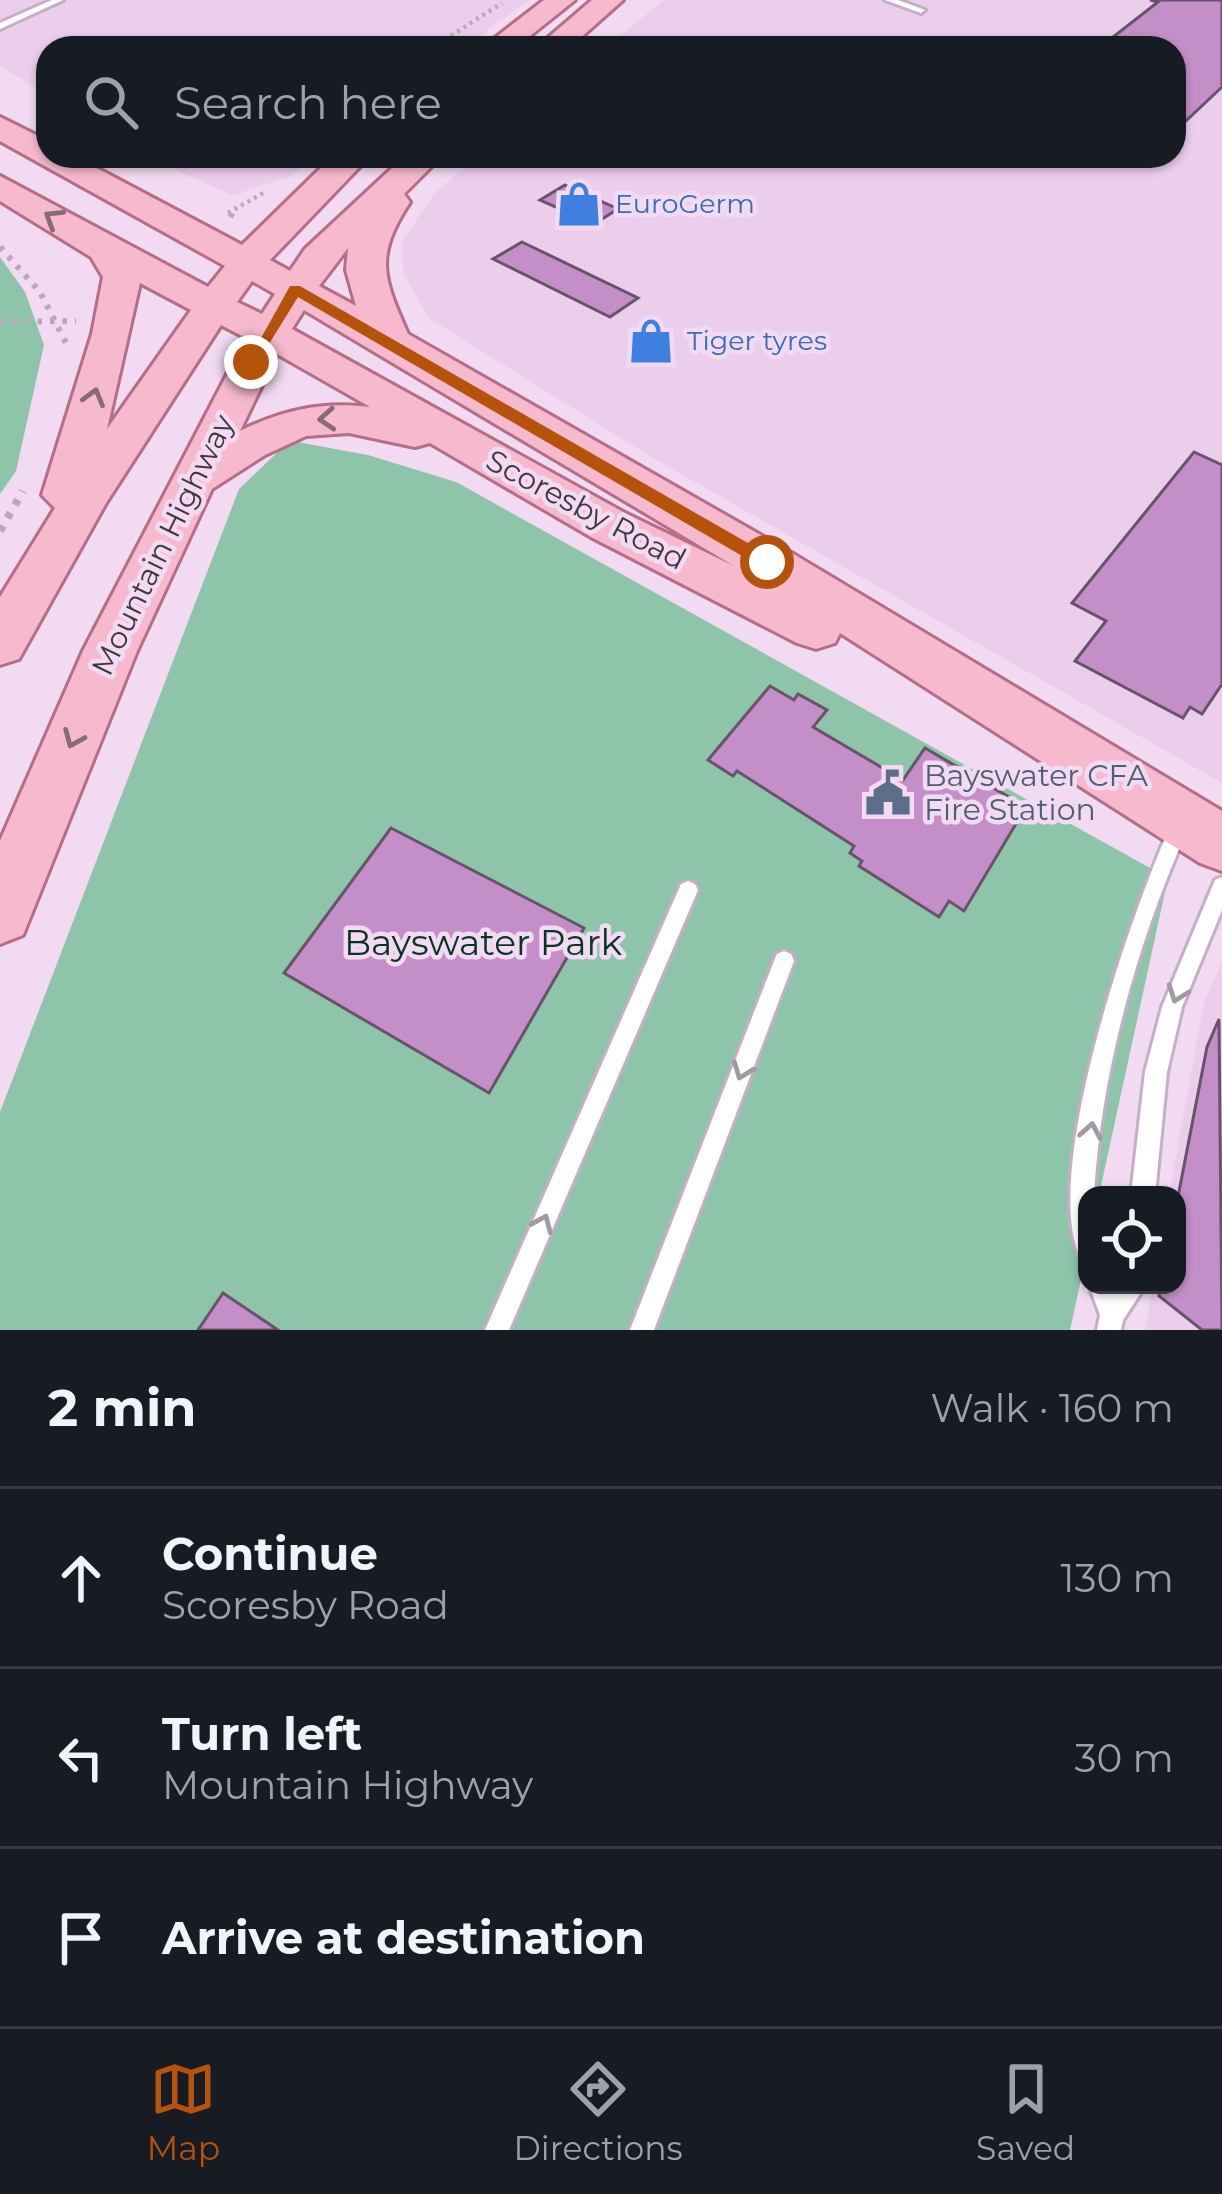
<!DOCTYPE html>
<html lang="en">
<head>
<meta charset="utf-8">
<style>
	:root { --surface:#171b24; --page:#242831; --text:#f1f3f6; --muted:#9ea1a6; --line:#363941; --accent:#b45309 }
	body { margin:0; font-family:Montserrat,sans-serif; background:var(--page); color:var(--text) }
	.controls { position:absolute; right:36px; bottom:36px; display:grid; overflow:hidden; border-radius:24px; box-shadow:0 3px 9px #0004 }
	.controls button { width:108px; height:108px; display:grid; place-items:center; padding:0; border:0; border-bottom:3px solid var(--line); background:var(--surface); color:var(--text); font:60px sans-serif }
	.stop { position:absolute; width:36px; height:36px; margin:-27px; border:9px solid #b45309; border-radius:50%; background:#fff }
	.stop.end { background:#b45309; border-color:#fff; box-shadow:0 3px 12px #0008 }
	.list { margin:0; padding:0; list-style:none }
	h2 { display:flex; justify-content:space-between; align-items:center; height:156px; margin:0; padding:0 48px; font-size:51px }
	h2 small { font-size:39px; font-weight:400; color:var(--muted) }
	.list li { display:grid; grid-template-columns:78px 1fr auto; gap:36px; align-items:center; box-sizing:border-box; height:180px; padding:0 48px; border-top:3px solid var(--line) }
	.list b { display:block; font-size:45px; white-space:nowrap }
	.list p { margin:0; font-size:39px; white-space:nowrap; color:var(--muted) }
	.list em { font-size:39px; font-style:normal; color:var(--muted) }
	.icon { flex:none; width:66px; height:66px; fill:none; stroke:currentColor; stroke-width:2; stroke-linecap:round; stroke-linejoin:round }
	.map { position:relative; flex:none; width:1222px; height:1330px; overflow:hidden }
	.search { position:absolute; background:var(--surface); box-shadow:0 3px 9px #0004; left:36px; right:36px; top:36px; height:132px; display:flex; align-items:center; gap:30px; box-sizing:border-box; padding:0 42px; border-radius:36px; color:var(--muted); font-size:45px }
	.sheet { height:696px; background:var(--surface) }
	nav { display:flex; justify-content:space-around; align-items:center; box-sizing:border-box; height:168px; border-top:3px solid var(--line); background:var(--surface); font-size:33px; color:var(--muted) }
	nav a { display:grid; justify-items:center; gap:6px }
	nav .on { color:var(--accent) }
	.map>svg:first-child { display:block }
	.built { fill:#ebceec }
	.green { fill:#8dc4aa }
	.building { fill:#c48fc8; stroke:#675468; stroke-width:3 }
	.lines { fill:none; stroke-linecap:round; stroke-linejoin:round }
	.lane-casing { stroke:#c5afc6; stroke-width:6 }
	.primary-casing { stroke:#b46e86; stroke-width:6 }
	.path-far2 { stroke:#bba8bc; stroke-width:4.5; stroke-dasharray:3 4.5; stroke-linecap:butt }
	.path-far1 { stroke:#bba8bc; stroke-width:6; stroke-dasharray:4.5 8; stroke-linecap:butt }
	.path { stroke:#bba8bc; stroke-width:8; stroke-dasharray:6 9; stroke-linecap:butt }
	.lane { fill:#fff; fill-rule:evenodd }
	.primary { fill:#f7b9cd; fill-rule:evenodd }
	.oneway { stroke:#896b78 }
	.oneway2 { stroke:#a09ba0 }
	.route { fill:#b45309 }
	.labels { text-anchor:middle; stroke-width:9; stroke-linejoin:round; paint-order:stroke }
	.far-shop-label { font-size:27px; fill:#366cbe; stroke:#f1daf2; text-anchor:start }
	.street-label { font-size:30px; fill:#403740; stroke:#f1daf2 }
	.service-label { font-size:30px; fill:#4e5e75; stroke:#f1daf2; text-anchor:start }
	.near-park-label { font-size:36px; fill:#0b3323; stroke:#f1daf2 }
</style>
</head>
<body>
<div class="map">
<svg width="1222" height="1330" viewBox="0 0 1222 1330">
	<rect width="100%" height="100%" fill="#f1daf2"/>
	<g class="built">
		<polygon points="0,0 530,0 462,48 48,48 48,95 0,66"/>
		<polygon points="664,0 1222,0 1222,783 646,454 430,319 404,275 401,243 433,195 477,156 1174,156 1174,48 605,48"/>
		<polygon points="145,156 317,156 289,177 232,195"/>
		<polygon points="1222,962 1222,1330 1145,1330 1153,1285 1177,1285 1177,1195 1169,1195 1204,1002"/>
	</g>
	<g class="green">
		<polygon points="0,257 25,292 44,345 16,471 0,494"/>
		<polygon points="297,442 368,455 456,482 1168,878 1099,1195 1087,1195 1087,1252 1070,1330 0,1330 0,1112 239,489 283,447"/>
	</g>
	<g class="building">
		<polygon points="1150,0 1222,0 1222,87 1174,132 1174,48 1099,48 1158,2"/>
		<polygon points="565,185 618,209 594,224 540,200"/>
		<polygon points="522,242 638,298 610,317 493,259"/>
		<polygon points="1194,452 1222,465 1222,684 1202,714 1190,707 1183,718 1075,661 1106,621 1072,603"/>
		<polygon points="770,686 794,700 798,694 827,710 813,727 903,780 925,748 1026,807 964,911 949,901 939,917 859,866 862,861 850,853 854,846 737,771 733,776 708,760"/>
		<polygon points="391,828 584,928 489,1093 284,973"/>
		<polygon points="1219,1019 1222,1330 1202,1330 1159,1296 1161,1285 1177,1285 1177,1202 1207,1047"/>
		<polygon points="223,1293 278,1330 198,1330"/>
	</g>
	<g class="lines">
		<g class="lane-casing">
			<g id="lane">
				<polygon points="52,0 63,0 0,29 0,23"/>
				<polygon points="885,0 898,0 925,10 921,13"/>
				<path d="M1180 818 1187 820 1189 826C1138 940 1101 1070 1094 1195H1087V1259L1079 1255C1042 1166 1133 908 1173 820Z"/>
				<polygon points="1222,877 1222,910 1182,1007 1167,1072 1155,1195 1131,1195 1145,1072 1162,1007 1215,880"/>
				<polygon points="688,881 695,884 698,890 509,1330 485,1330 681,884"/>
				<polygon points="784,951 791,954 794,961 654,1330 630,1330 774,961 777,954"/>
				<polygon points="1089,1285 1113,1285 1115,1290 1119,1285 1146,1285 1123,1320 1121,1330 1097,1330 1100,1315"/>
			</g>
		</g>
		<g class="primary-casing">
			<g id="primary">
				<polygon points="544,0 575,0 515,48 482,48"/>
				<polygon points="592,0 623,0 569,48 536,48"/>
				<path d="M0 117 48 141V156H74L242 245 333 156H370L270 260 290 271 305 249 405 156H442L404 194 410 202C374 257 383 277 408 334L785 549 1222 811V871L1200 863 840 633 835 643 816 649 797 643 591 537 430 443 415 447 349 433 306 436 265 455 212 489 137 651 23 935 0 944V841L83 651 246 338 221 325 106 503 19 659 0 665V597L55 508 42 495 92 334 103 277 91 257 0 201V176L208 287 225 266 0 141ZM348 248 346 270 356 306 319 286ZM252 281 275 294 262 314 237 302ZM140 283 191 310 107 429ZM304 310 734 566 625 513 292 329ZM277 354 370 407C323 401 282 410 240 431Z"/>
			</g>
		</g>
		<g class="path-far2">
			<polyline points="432,48 502,3"/>
			<polyline points="228,213 263,193"/>
		</g>
		<g class="path-far1">
			<polyline points="230,217 234,210"/>
			<polyline points="0,247 40,292 67,345"/>
			<polyline points="0,322 76,321"/>
		</g>
		<polyline class="path" points="0,531 23,491"/>
		<use href="#lane" class="lane"/>
		<use href="#primary" class="primary"/>
	</g>
	<defs><path id="oneway-chevron" d="M-2-3.5L2.5 0L-2 3.5" fill="none" stroke-width="1.6" stroke-linecap="round" stroke-linejoin="round" transform="scale(3)"/></defs>
	<g class="oneway">
		<use href="#oneway-chevron" transform="translate(53 218) rotate(-148)"/>
		<use href="#oneway-chevron" transform="translate(94 397) rotate(-74)"/>
		<use href="#oneway-chevron" transform="translate(327 419) rotate(176)"/>
		<use href="#oneway-chevron" transform="translate(73 739) rotate(113)"/>
	</g>
	<g class="oneway2">
		<use href="#oneway-chevron" transform="translate(1177 994) rotate(110)"/>
		<use href="#oneway-chevron" transform="translate(742 1071) rotate(111)"/>
		<use href="#oneway-chevron" transform="translate(1091 1131) rotate(-80)"/>
		<use href="#oneway-chevron" transform="translate(543 1223) rotate(-67)"/>
	</g>
	<polygon class="route" points="290,286 300,286 774,558 774,567 761,567 298,297 256,365 246,365"/>
	<defs>
		<g id="shop-bare" transform="scale(3.6)"><path d="M-5-2.5h2.3a2.7 3.5 0 0 1 5.4 0H5L5.5 6h-11ZM-1.5-2.5h3a1.5 2.3 0 0 0-3 0Z" fill="#3f7fe0" stroke="#f1daf2" stroke-width="2.5" paint-order="stroke"/></g>
		<g id="civic-bare" transform="scale(3.6)"><path d="M-.6-6.5H3V-4.5H.6V-3L4-1V1h2V6H-6V1h2V-1L-.6-3ZM-1.2 2.5V6h2.4V2.5Z" fill="#5c6f8a" stroke="#f1daf2" stroke-width="2.5" paint-order="stroke"/></g>
	</defs>
	<g fill-rule="evenodd">
		<use href="#shop-bare" x="579" y="204"/>
		<use href="#shop-bare" x="651" y="341"/>
		<use href="#civic-bare" x="888" y="793"/>
	</g>
	<g class="labels">
		<g class="far-shop-label">
			<text x="615" y="213">EuroGerm</text>
			<text x="687" y="350">Tiger tyres</text>
		</g>
		<g class="street-label">
			<text transform="translate(586 510) rotate(28)" y="10">Scoresby Road</text>
			<text transform="translate(163 545) rotate(-64)" y="10">Mountain Highway</text>
		</g>
		<g class="service-label">
			<text x="924" y="786">Bayswater CFA<tspan x="924" dy="34">Fire Station</tspan></text>
		</g>
		<g class="near-park-label">
			<text x="483" y="955">Bayswater Park</text>
		</g>
	</g>
</svg>
<div class="controls">
<button><svg class="icon" aria-label="locate" viewBox="0 0 24 24"><circle cx="12" cy="12" r="6"/><path d="M12 2v4M12 18v4M2 12h4M18 12h4"/></svg></button>
</div>
<div class="stop" style="left:767px;top:562px"></div>
<div class="stop end" style="left:251px;top:362px"></div>
<div class="search"><svg class="icon" aria-label="search" viewBox="0 0 24 24"><circle cx="10" cy="10" r="6"/><path d="M15 15l6 6"/></svg>Search here</div>
</div>
<section class="sheet">
<h2>2 min<small>Walk · 160 m</small></h2>
<ul class="list">
<li><svg class="icon" aria-label="ahead" viewBox="0 0 24 24"><path d="M12 20V5M6 11l6-6 6 6"/></svg><div><b>Continue</b><p>Scoresby Road</p></div><em>130 m</em></li>
<li><svg class="icon" aria-label="left" viewBox="0 0 24 24"><path d="M17 20v-9H6M10 6l-5 5 5 5"/></svg><div><b>Turn left</b><p>Mountain Highway</p></div><em>30 m</em></li>
<li><svg class="icon" aria-label="arrive" viewBox="0 0 24 24"><path d="M6 21V4h12l-3 4 3 4H6"/></svg><div><b>Arrive at destination</b></div></li>
</ul>
</section>
<nav>
<a class="on"><svg class="icon" aria-label="map" viewBox="0 0 24 24"><path d="M3 6l6-2 6 2 6-2v14l-6 2-6-2-6 2zM9 4v14M15 6v14"/></svg>Map</a>
<a><svg class="icon" aria-label="directions" viewBox="0 0 24 24"><path d="M12 3l9 9-9 9-9-9zM9 14v-3h6M13 9l2 2-2 2"/></svg>Directions</a>
<a><svg class="icon" aria-label="saved" viewBox="0 0 24 24"><path d="M7 4h10v16l-5-4-5 4z"/></svg>Saved</a>
</nav>
</body>
</html>
